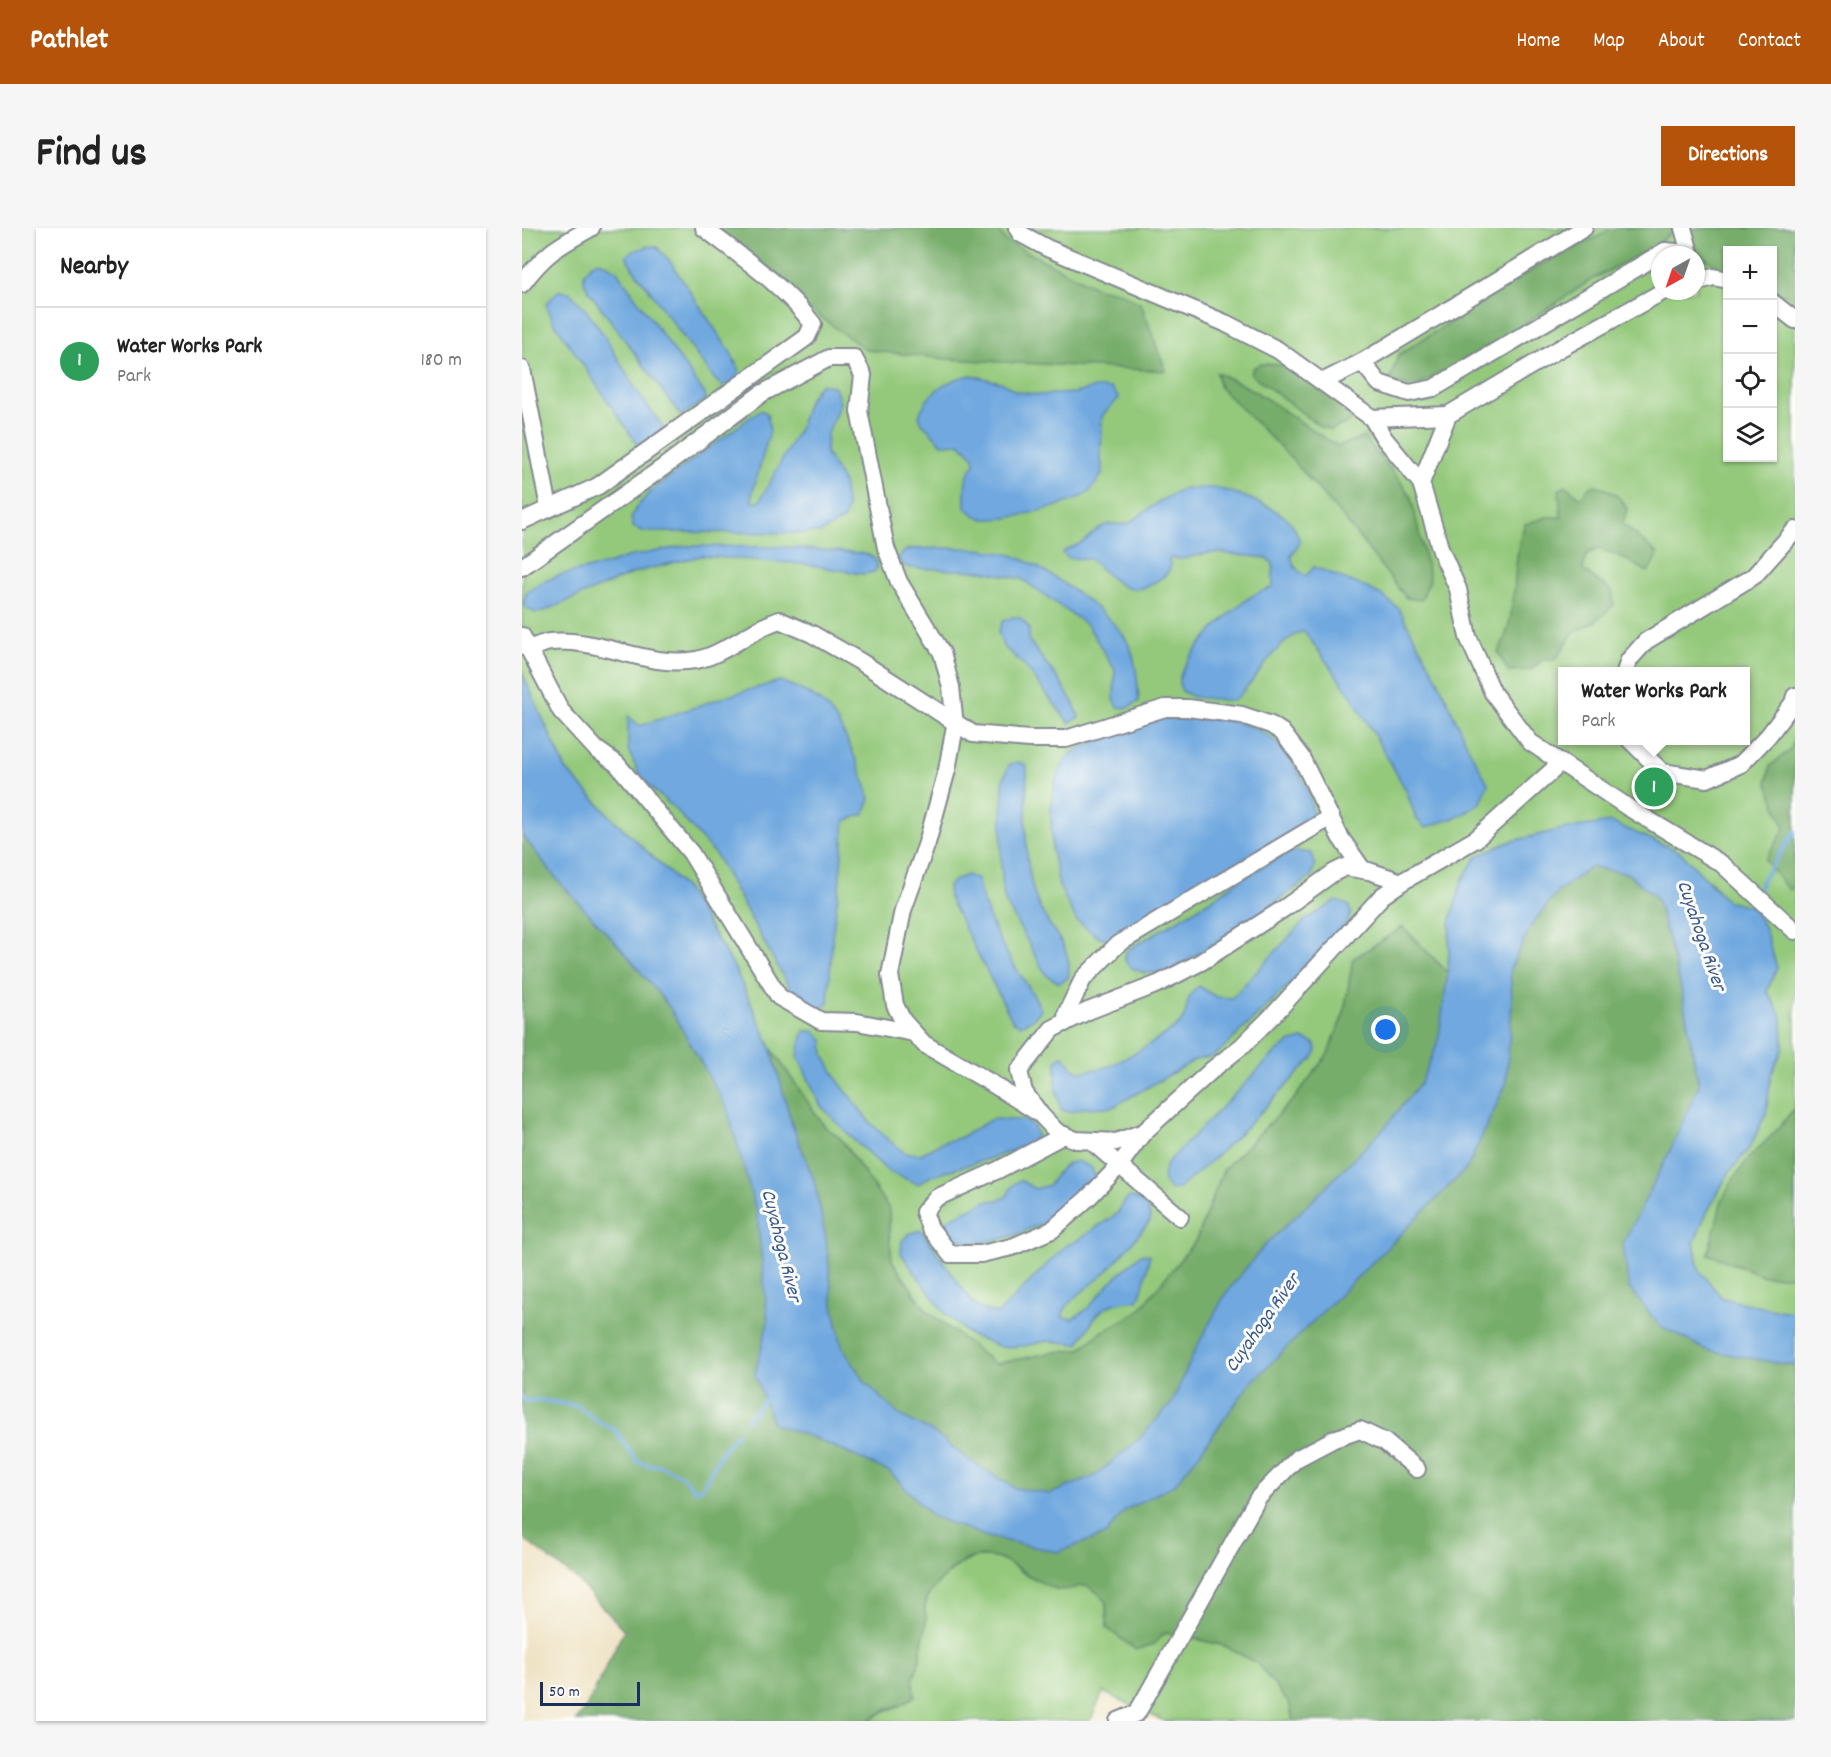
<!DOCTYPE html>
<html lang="en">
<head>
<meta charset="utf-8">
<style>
	:root { --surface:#fff; --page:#f6f6f6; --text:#222; --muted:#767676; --line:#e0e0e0; --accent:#b45309 }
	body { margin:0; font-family:Dekko,sans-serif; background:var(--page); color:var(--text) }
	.controls { position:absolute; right:18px; top:18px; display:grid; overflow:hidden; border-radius:0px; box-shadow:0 2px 4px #0004 }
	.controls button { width:54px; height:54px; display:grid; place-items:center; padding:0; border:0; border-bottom:2px solid var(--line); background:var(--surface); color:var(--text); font:30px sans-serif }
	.compass { position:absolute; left:1129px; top:18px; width:54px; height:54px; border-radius:50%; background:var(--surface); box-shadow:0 2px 4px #0004; rotate:220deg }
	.scale { position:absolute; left:18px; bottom:15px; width:100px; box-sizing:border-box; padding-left:6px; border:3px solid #1b2f5e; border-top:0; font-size:16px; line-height:21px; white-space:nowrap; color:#1b2f5e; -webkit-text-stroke:4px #fdfcf7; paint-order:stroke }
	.you { position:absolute; left:864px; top:802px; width:21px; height:21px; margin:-15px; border:4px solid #fff; border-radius:50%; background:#1a73e8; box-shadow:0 0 0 9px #1a73e833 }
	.badge { display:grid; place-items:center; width:39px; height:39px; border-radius:50%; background:var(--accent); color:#fff; font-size:20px; font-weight:700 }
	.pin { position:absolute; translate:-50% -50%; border:3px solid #fff; box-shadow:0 2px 6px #0006 }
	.popup { position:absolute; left:1036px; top:439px; width:192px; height:78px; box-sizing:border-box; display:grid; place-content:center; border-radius:0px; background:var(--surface); filter:drop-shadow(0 2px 4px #0005); font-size:20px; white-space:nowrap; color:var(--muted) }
	.popup b { font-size:22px; color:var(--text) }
	.popup::after { content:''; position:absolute; left:50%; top:100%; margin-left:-12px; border:12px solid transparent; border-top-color:var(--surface) }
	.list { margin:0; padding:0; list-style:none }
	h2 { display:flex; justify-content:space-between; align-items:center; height:78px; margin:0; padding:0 24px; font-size:26px }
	h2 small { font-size:20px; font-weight:400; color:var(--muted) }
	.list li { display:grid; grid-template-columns:39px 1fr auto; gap:18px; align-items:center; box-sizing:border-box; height:108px; padding:0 24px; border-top:2px solid var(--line) }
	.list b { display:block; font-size:22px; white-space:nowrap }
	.list p { margin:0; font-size:20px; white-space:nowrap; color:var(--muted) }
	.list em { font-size:20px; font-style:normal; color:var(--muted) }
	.icon { flex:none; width:33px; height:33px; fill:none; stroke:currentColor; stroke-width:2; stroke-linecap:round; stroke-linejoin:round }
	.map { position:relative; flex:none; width:1273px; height:1493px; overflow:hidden; border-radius:0px }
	header { display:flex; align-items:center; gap:36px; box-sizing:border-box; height:84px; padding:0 30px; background:var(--accent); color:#fff }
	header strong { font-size:28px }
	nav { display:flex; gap:33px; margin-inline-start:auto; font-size:21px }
	.intro { display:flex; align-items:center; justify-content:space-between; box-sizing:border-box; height:144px; padding:0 36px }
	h1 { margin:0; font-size:42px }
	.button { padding:15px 27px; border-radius:0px; background:var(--accent); color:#fff; font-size:21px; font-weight:700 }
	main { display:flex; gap:36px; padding:0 36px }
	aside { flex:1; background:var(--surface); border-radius:0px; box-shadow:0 2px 4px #0004 }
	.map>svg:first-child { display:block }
	.green { fill:#94c97b; stroke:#587c6c; stroke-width:1.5; fill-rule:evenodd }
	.forest { fill:#77ad6b; stroke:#496e64; stroke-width:1.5 }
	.water { fill:#6fa8df; stroke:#456c9e; stroke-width:1.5 }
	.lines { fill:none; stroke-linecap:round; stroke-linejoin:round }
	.stream { stroke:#6fa8df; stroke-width:4 }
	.minor-casing { stroke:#858992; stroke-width:20 }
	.minor { stroke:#fff; stroke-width:16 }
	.labels { text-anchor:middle; stroke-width:6; stroke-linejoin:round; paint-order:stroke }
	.water-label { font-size:20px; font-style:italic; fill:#38598b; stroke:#fdfcf7 }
</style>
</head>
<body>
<header>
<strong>Pathlet</strong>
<nav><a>Home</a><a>Map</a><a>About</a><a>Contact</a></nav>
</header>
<div class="intro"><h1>Find us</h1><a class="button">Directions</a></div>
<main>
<aside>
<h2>Nearby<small></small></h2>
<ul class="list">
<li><span class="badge" style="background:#2e9e5b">1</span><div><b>Water Works Park</b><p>Park</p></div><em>180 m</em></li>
</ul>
</aside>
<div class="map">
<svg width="1273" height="1493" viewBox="0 0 1273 1493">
	<rect width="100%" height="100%" fill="#fdfcf7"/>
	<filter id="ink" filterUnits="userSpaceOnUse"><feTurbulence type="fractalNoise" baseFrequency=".0167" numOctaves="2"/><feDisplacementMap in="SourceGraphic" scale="12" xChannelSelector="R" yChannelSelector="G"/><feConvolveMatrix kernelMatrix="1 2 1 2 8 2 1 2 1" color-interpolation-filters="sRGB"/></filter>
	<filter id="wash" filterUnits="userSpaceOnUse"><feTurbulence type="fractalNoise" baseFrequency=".008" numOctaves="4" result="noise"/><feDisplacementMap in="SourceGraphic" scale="24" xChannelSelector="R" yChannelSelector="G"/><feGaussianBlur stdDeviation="1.35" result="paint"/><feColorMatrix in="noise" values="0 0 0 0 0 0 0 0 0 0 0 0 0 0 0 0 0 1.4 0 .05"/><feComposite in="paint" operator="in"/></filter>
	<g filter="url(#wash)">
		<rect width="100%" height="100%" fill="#efe3c5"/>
		<g class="green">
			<path d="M0 0H1273V1084L1252 1082 1200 1070 1177 1042 1172 1015 1183 988 1206 946 1228 919 1244 885 1249 847 1261 820 1260 789 1245 763 1255 740 1229 678 1206 674 1187 652 1041 601 987 614 955 628 940 652 928 695 926 745 881 699 831 731 822 785 806 826 772 871 702 941 674 1012 616 1084 580 1104 557 1122 533 1124 473 1136 405 1083 370 1033 367 1003V981L318 910 302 898 249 820 212 739 164 661 89 589 44 542 10 472 0 445ZM1206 22H1250V230H1206ZM1138 27H1174V63H1138ZM1040 444H1224V512H1040Z"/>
			<polygon points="453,1329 471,1329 485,1334 504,1347 546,1360 562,1357 573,1361 584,1373 585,1400 613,1421 631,1417 643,1405 659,1407 703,1418 736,1436 768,1477 771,1493 642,1493 581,1464 568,1493 346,1493 361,1484 380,1477 398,1432 399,1413 404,1393 403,1378 408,1362 437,1337"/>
		</g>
		<g class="forest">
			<polygon points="195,0 476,0 482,12 575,60 600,65 619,76 644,143 425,131 344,122 282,77"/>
			<polygon points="1089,0 1147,0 1150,4 1132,19 1069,52 989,105 899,156 885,158 868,152 876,127 1018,37 1081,6"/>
			<polygon points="1161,0 1273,0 1273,72 1266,67 1251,63 1250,22 1206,22 1205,44 1179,28 1168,25"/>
			<path d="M738 136C745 136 754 135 761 138 781 147 817 175 831 192L809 202 799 199 729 146 731 140Z"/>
			<path d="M694 145C739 161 775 195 816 218L842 209 879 254 889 269 908 352 899 372 884 370 824 293 766 227 697 158Z"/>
			<path d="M1073 257C1088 262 1098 267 1105 281L1101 296 1136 326 1126 344 1094 326 1076 321 1065 326 1061 342 1090 363 1092 377 1074 393 1051 405 1034 431H1022L1008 442 986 443 976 424C999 386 987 337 1003 296L1025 289H1039L1037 262 1044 258 1059 270 1065 261Z"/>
			<path d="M0 445 44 542 89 589 164 661 212 739 249 820 302 898 318 910 367 981V1003L370 1033 405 1083 473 1136 533 1124 557 1122 580 1104 616 1084 674 1012 702 941 772 871 806 826 822 785 831 731 881 699 926 745 988 741 1009 698 1033 666 1068 639 1105 645 1135 670 1158 755 1177 858 1147 925 1102 1016 1262 1137 1273 1138V1493H771L768 1477 736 1436 703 1418 659 1407 643 1405 631 1417 614 1422 585 1400 584 1373C556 1344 560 1366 534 1361 512 1355 490 1331 468 1329 464 1329 458 1328 454 1329 437 1332 405 1360 403 1378 402 1382 404 1387 404 1392 404 1404 399 1416 398 1428 396 1447 388 1445 393 1468L380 1477 365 1481 346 1493H54L65 1478 102 1402 53 1350 0 1310Z"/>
			<path d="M1273 507V657L1268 662C1257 653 1252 643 1243 632L1263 601 1245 554 1248 538 1268 522Z"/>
			<polygon points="1273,879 1273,1048 1242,1048 1186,1026 1200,972 1212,950 1227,930 1257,900"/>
		</g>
		<g class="water">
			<polygon points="127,18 135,19 147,32 209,125 218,145 212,153 201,158 193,152 110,39 104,28 111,23"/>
			<polygon points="76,33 82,35 94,42 183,166 183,172 159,188 66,62 62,53 62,46 70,36"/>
			<path d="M36 63 47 64 63 81 82 107 113 160 141 199C136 209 126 216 115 216L31 93 24 76Z"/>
			<path d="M449 147 481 155 493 163 516 167 554 165 571 160H589L597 170 580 188 579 230 581 245C576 251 572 259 567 264 551 277 483 293 463 291 455 290 448 284 443 279 443 265 441 246 453 237L452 229 438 215 420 216 401 196 397 189C403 165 426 151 449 147Z"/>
			<polygon points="298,156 313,159 318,175 305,207 304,225 321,254 325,281 322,291 298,305 123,304 111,299 109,290 113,281 129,263 238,182 245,185 248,203 230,266 230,274 237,274 278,199 286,173"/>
			<path d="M663 260C673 262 682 259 691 260 710 262 756 280 768 294 773 299 776 308 778 315L769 328C771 338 775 343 784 348L792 339 843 359 861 368 877 381 916 452 946 519 966 555 959 575 940 587 903 600 894 590 884 562 831 470 782 403C751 413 736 453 711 473L671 469 660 463C659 460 657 457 657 454 658 431 711 380 730 368 737 363 745 363 751 358V336L745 330 699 325H686L660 331 649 330 647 333 649 337C647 346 641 349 633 354 604 373 589 349 568 331L547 330 540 325C546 320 554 318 561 314 569 308 574 300 584 297 592 294 599 299 607 295L638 273Z"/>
			<polygon points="163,318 263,319 336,325 347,327 354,332 355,340 352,344 341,346 281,336 179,328 114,344 22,383 13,385 1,377 5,364 21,354 38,347 86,336 105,329"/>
			<path d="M431 320C449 320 468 322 486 326 516 334 583 381 601 407 615 426 615 451 617 473L606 480 596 479 592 471 593 442 566 398 500 351 461 343 388 340 379 336 376 330 383 323 387 321Z"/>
			<polygon points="491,389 499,390 507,400 507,413 539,455 552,476 557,489 547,495 502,437 481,418 476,404 481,393"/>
			<polygon points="0,445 44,542 89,589 164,661 212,739 249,820 270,896 292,952 304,1011 311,1077 320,1119 343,1154 377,1187 412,1205 448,1233 493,1260 528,1266 573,1248 616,1212 650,1175 673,1122 704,1065 743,1017 791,972 864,898 899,854 916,814 926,745 928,695 940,652 955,628 987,614 1041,601 1089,594 1158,624 1206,674 1229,678 1242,698 1255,740 1245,763 1260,789 1261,820 1249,847 1244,885 1228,919 1206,946 1183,988 1172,1015 1177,1042 1200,1070 1252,1082 1273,1084 1273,1138 1184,1122 1137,1097 1107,1060 1101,1016 1147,925 1177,857 1158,755 1135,670 1105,645 1068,639 1033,666 1009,698 988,741 990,773 984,856 945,940 726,1158 674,1230 652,1257 603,1282 583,1307 535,1324 466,1309 410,1288 368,1244 290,1209 251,1196 233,1146 246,1094 235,986 205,880 146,777 103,725 34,650 0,607"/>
			<path d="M258 453C273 459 288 465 300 475 319 490 341 546 348 571L342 586 323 593 317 659 311 702 306 775 298 782 289 784 277 777 193 626 151 579 119 551 106 521V488L118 498 199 470Z"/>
			<path d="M640 490C679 489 725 487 756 516 761 521 766 529 770 535 783 552 790 569 791 590L591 711 576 709 554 692 537 658 530 622 529 580 533 554 543 531 556 521 575 513 595 502Z"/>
			<path d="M497 534 505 538C505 580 499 636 516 676 527 703 552 717 546 750L537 755 524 747 483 673 481 663 479 633 481 552 487 537Z"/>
			<polygon points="771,623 790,625 793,637 789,649 730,691 648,744 622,745 610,740 603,733 604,723 689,672 723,648"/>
			<path d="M445 647 455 651C461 678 473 706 487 729 498 748 511 762 519 782L511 791 499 797 491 794 427 670 426 658 435 651Z"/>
			<path d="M814 673 826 677 829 684 827 691 788 736 702 820 690 829 675 831 591 879 563 880 548 884 539 882 534 860V833L541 827 550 838 559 844C568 842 578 841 587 838 600 833 651 804 659 794 669 781 660 770 677 758L694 769 710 770 783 692Z"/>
			<polygon points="282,803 292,803 301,812 302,827 317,854 346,892 364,910 383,925 399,926 421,914 438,910 470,891 501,892 511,897 515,907 509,916 476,928 409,948 396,956 367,944 333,913 299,878 276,829 278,815"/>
			<path d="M781 811 792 815 795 822 791 830C747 875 705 922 656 961L648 962C639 952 640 946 646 934L751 827 767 815Z"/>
			<path d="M555 933 569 939 574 950C564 962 552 974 540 983 516 1001 440 1035 421 997L424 992 465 973 476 972 484 969 491 957 498 952 513 961 527 957 536 944 545 936Z"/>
			<path d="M608 969C620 971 629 981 628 993 613 1011 598 1030 582 1046 569 1059 544 1071 540 1089L550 1091 564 1082 589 1054 619 1026 628 1027C624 1042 623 1058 616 1072 574 1075 577 1086 556 1116L526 1113 502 1118 479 1119 448 1107 422 1084 385 1034 379 1025 380 1013 387 1006 399 1002 450 1074 457 1080 476 1086 543 1018 554 1013 595 986 603 973Z"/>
		</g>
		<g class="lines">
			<g class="stream">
				<polyline points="1236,662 1241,651 1273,604"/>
				<polyline points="0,1170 5,1173 18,1172 56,1178 75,1193 92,1201 115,1233 126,1237 140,1238 160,1248 173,1262 180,1260 199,1225 215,1205"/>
				<polyline points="224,1193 245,1169"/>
			</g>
		</g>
	</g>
	<g filter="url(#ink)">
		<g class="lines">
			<g class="minor-casing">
				<g id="minor">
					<polyline points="495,0 499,6 525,20 703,95 756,122 850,190 862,210 899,255"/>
					<polyline points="1161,0 1168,25"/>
					<polyline points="1174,54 1191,49 1206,52"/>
					<path d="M0 56C23 25 35 19 69 0"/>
					<polyline points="1142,63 1037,121 926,187 899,255 919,323 936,361 946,409 971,465 1008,514 1107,580 1200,636 1273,703"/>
					<polyline points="1250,74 1273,92"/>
					<polyline points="840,134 1062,0"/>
					<polyline points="0,141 27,280"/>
					<polyline points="800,154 840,134 857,155 887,165 912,160 1143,23 1168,25 1168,27"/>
					<polyline points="850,190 926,187"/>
					<path d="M0 293 76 258 285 109 291 96C261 57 221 30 182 0"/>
					<polyline points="0,339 143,238 239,166 307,130 332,130 341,147 337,183 364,320 377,354 420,425 429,459 433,498 425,542 405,615 381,682 368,747 373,777 381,793 402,816 469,855 518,886"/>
					<polyline points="0,408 39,483 74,521 95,536 169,625 257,769 299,793 335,794 392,805"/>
					<path d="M6 421C13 419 21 415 28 414 77 409 125 441 174 432 195 428 213 414 232 404 239 399 248 396 257 392L290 406 339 434 451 506 507 511H544L643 480H666L720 487 749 497 760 504 779 529 818 609 841 642"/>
					<polyline points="1103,444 1107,432 1124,413 1232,348 1273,302"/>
					<polyline points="1108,512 1140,544 1185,551 1219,536 1246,508 1271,475 1273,468"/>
					<polyline points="880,654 847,643 823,639 811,645 761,681 679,734 636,756 566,783 530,801 497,843 502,864 518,886 535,904 554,912 594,914 622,904 691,841 720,818 755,783 860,668 880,654 883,652 954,611 1031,542"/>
					<polyline points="543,795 545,784 561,751 596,716 809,589"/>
					<polyline points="542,907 476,942 414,970 402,984 408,1000 428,1026 459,1026 490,1019 530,1002 567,969 596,939 621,905"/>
					<polyline points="569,913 658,989"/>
					<polyline points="596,1493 615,1485 736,1270 774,1231 812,1211 838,1202 863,1214 895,1241"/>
				</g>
			</g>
			<use href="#minor" class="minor"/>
		</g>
	</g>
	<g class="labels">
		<g class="water-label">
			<text transform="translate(1181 707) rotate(71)" y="7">Cuyahoga River</text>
			<text transform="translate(261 1017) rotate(76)" y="7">Cuyahoga River</text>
			<text transform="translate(739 1094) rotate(-55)" y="7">Cuyahoga River</text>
		</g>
	</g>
</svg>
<div class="controls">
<button>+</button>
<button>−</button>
<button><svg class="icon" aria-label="locate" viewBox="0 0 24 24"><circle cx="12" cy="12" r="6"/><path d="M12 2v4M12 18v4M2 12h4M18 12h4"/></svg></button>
<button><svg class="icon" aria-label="layers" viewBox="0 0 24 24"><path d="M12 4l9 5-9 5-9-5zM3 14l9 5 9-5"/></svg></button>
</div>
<svg class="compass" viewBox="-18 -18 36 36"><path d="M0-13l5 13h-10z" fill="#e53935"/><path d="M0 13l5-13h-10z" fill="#767676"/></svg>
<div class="scale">50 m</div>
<div class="you"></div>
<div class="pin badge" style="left:1132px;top:559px;background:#2e9e5b">1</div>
<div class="popup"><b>Water Works Park</b>Park</div>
</div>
</main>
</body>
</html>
